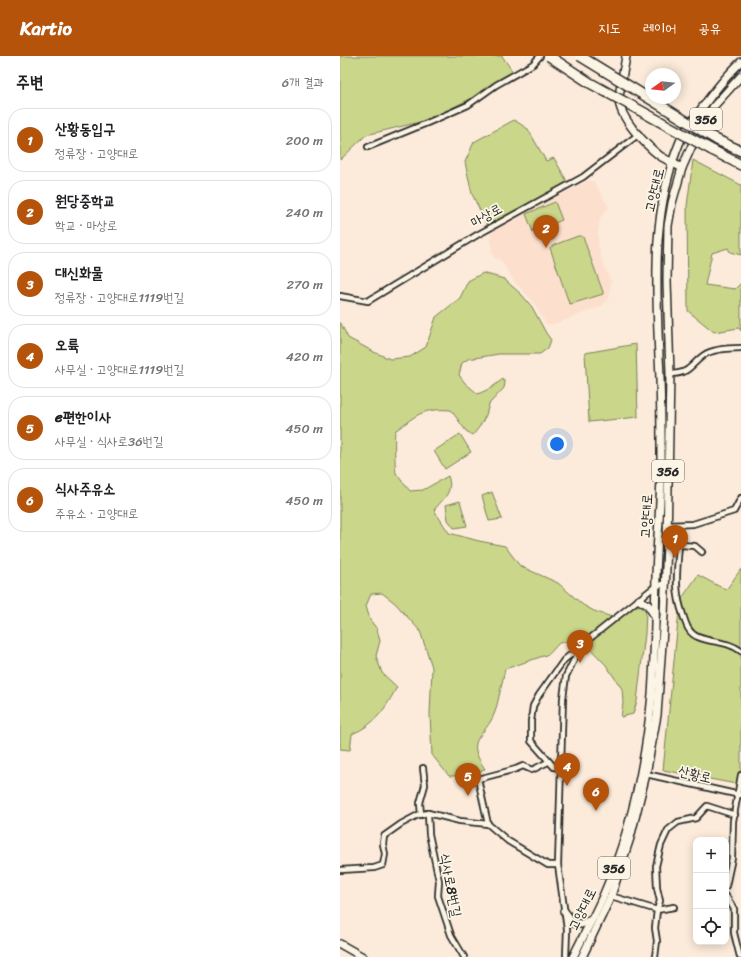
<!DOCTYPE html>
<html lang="ko">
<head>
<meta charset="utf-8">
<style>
	:root { --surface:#fff; --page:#f6f6f6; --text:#202124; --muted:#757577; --line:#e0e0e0; --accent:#b45309 }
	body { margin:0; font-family:Sriracha,"Poor Story",sans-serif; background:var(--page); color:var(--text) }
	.controls { position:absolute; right:12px; bottom:12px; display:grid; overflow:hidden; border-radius:8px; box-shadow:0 2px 10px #0003 }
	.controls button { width:36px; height:36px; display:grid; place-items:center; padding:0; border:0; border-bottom:1px solid var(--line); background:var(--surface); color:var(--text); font:20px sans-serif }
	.compass { position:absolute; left:305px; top:12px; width:36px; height:36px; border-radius:50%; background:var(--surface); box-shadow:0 2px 10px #0003; rotate:255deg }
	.you { position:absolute; left:217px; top:388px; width:14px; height:14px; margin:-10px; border:3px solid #fff; border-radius:50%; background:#1a73e8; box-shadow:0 0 0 6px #1a73e833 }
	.badge { display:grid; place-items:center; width:26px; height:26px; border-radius:50%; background:var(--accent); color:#fff; font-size:13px; font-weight:700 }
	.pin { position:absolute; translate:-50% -33px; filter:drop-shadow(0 1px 2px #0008) }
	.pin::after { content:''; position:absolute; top:21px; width:14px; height:12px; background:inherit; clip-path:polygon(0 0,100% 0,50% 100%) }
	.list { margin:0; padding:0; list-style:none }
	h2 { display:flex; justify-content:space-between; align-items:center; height:52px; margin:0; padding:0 16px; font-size:17px }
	h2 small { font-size:13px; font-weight:400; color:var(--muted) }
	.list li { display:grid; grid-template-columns:26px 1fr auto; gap:12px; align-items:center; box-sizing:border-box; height:64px; margin:0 8px 8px; padding:0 8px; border:1px solid var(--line); border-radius:16px }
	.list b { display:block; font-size:15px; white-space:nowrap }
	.list p { margin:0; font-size:13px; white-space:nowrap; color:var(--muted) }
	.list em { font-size:13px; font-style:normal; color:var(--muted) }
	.icon { flex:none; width:22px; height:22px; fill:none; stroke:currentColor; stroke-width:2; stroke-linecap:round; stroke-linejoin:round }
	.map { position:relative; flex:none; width:401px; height:901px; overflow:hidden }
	header { display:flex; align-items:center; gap:24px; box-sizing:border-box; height:56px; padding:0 20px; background:var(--accent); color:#fff }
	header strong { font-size:19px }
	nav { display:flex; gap:22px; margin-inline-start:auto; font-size:14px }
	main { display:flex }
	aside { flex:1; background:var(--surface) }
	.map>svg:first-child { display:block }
	.built { fill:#fce0cd }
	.green { fill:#cad68a; stroke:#7a805a }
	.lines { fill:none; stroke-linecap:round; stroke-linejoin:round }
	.street-casing { stroke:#2b2b2b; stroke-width:8 }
	.secondary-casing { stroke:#2b2b2b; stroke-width:10 }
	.primary-casing { stroke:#2b2b2b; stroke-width:10 }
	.highway-casing { stroke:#2b2b2b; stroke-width:12 }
	.street { stroke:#fcf5e5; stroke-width:4.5 }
	.secondary { stroke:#fcf5e5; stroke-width:7 }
	.primary { stroke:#fcf5e5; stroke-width:7 }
	.highway { stroke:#fcf5e5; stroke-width:9 }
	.highway-bridge-casing { stroke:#2b2b2b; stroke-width:12; stroke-linecap:butt }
	.highway-bridge { stroke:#fcf5e5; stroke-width:9 }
	.labels { text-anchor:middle; stroke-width:3.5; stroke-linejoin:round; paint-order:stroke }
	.shield { fill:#fcf5e5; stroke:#6a6863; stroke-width:1 }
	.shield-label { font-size:13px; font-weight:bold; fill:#2b2b2b }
	.street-label { font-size:14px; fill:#2b2b2b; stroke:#fcf5e5 }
</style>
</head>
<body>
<header>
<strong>Kartio</strong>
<nav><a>지도</a><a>레이어</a><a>공유</a></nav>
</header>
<main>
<aside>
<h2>주변<small>6개 결과</small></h2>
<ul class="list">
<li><span class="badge">1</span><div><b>산황동입구</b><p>정류장 · 고양대로</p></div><em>200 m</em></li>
<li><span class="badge">2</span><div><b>원당중학교</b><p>학교 · 마상로</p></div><em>240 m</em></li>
<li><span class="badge">3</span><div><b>대신화물</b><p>정류장 · 고양대로1119번길</p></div><em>270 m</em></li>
<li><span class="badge">4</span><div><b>오륙</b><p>사무실 · 고양대로1119번길</p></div><em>420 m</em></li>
<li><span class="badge">5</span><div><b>e편한이사</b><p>사무실 · 식사로36번길</p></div><em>450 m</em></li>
<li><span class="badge">6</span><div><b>식사주유소</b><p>주유소 · 고양대로</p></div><em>450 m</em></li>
</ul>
</aside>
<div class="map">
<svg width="401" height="901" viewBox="0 0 401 901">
	<rect width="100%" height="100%" fill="#fcebda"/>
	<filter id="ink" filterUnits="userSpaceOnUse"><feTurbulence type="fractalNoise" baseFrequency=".025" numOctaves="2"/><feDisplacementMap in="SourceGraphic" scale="8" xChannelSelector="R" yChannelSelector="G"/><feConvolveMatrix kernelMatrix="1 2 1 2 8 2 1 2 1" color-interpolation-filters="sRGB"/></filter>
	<g filter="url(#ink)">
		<polygon class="built" points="249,124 254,126 269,151 260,162 258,175 258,187 261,201 271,226 269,242 262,250 215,268 206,268 191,243 175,227 161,204 154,202 152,197 150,174"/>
		<g class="green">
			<polygon points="0,0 162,0 173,16 162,27 88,64 26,79 0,104"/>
			<polygon points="174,64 188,73 206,105 214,102 228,127 147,169 132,138 125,106 134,86"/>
			<polygon points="353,104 401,129 401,199 390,196 388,192 372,197 365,229 395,233 401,227 401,275 399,272 374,276 348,255 347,150"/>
			<polygon points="215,146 222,164 193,176 186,158"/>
			<polygon points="238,180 241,180 243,181 263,236 263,238 260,239 231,248 229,247 210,192 214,189"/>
			<path d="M143 217 164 223 182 239 192 251 206 277 211 284 208 292 200 298H159L128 303 122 307 119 319 125 327 138 338 151 332 163 323 165 327 164 332 149 348 146 359 140 370 133 379 126 375 111 354C82 352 77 359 55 375 54 381 55 413 56 417 60 423 65 429 70 435L83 434 108 420C114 436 103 443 94 454L109 477 139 485 165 490 180 510 218 527 243 549 254 555 275 562 295 549 301 551 306 555 305 578 297 645 293 658 281 661 283 647 282 633 266 609 241 583 219 587 209 598 165 613C162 627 159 642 155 656 145 683 123 681 145 713L134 720H109L92 699 90 658 92 611 80 575 55 547 42 537 31 538 26 550 30 564 37 573 40 585 36 600 42 617 57 631C45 653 36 668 12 678L10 694 0 693V266L8 282 34 296 50 303 70 301 86 291 96 261 120 242 128 225Z"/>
			<polygon points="296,288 298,361 249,366 245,297"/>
			<polygon points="120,378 131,396 105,413 94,395"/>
			<polygon points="152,436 162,463 149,465 142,440"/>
			<polygon points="120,445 127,470 114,472 108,464 106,449"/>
			<polygon points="401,513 401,729 323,714 340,545 358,519 386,534"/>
		</g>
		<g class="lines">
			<g class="street-casing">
				<g id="street">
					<polyline points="28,91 87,67 128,49 156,29 193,8 200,0"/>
					<polyline points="0,240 28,245 137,179 243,121 299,78"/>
					<path d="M330 318C350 318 350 309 364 299 373 293 391 292 401 292"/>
					<polyline points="328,469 353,468 394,455 401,442"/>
					<polyline points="327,488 355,490 362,496"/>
					<path d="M339 489C337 516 334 534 343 559 346 568 348 577 358 581 372 587 388 585 401 595"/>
					<polyline points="221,712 214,711 191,685 191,665 193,650 199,639 224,604 240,591"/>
					<polyline points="306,718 400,739"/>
					<polyline points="88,757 89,778 99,825 98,840 111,879 124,901"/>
					<polyline points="81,759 80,747 85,729 83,712"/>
					<polyline points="148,768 138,723 176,713 183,710 192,714 208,706"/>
					<polyline points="0,814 34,812 43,809 45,798 43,788 44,780 61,768 78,759 88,757 120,765 148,768 168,785 208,809 218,809"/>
					<polyline points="386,830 392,802 393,765 401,719"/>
					<polyline points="271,840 317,854 334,851"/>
					<polyline points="386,840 394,853 394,877 400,901"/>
					<polyline points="226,901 227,873 218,809 223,642 226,620 241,590 248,584 313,532 325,527"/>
					<polyline points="315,901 317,885 315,872 317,854 320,845 317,832 316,810 321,789 328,774 338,766 356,762 367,750 395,759"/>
				</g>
			</g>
			<g class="secondary-casing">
				<g id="secondary">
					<path d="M286 0C284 14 280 29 279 43 279 62 306 89 320 100 327 104 335 108 342 112"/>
					<polyline points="0,888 23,901"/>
				</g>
			</g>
			<g class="primary-casing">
				<g id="primary">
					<polyline points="299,544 308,549 315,560"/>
					<polyline points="224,855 233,867 241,868 251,864"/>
					<path d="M233 901C243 880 255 859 264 838 291 775 306 706 312 638 315 599 315 560 316 521 317 480 322 440 321 399 321 366 321 333 319 301 316 226 311 154 341 83 345 74 353 64 359 56 372 38 385 21 401 6"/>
					<polyline points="242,901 271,840 290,782 306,718 317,659 324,559 327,488 330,318 327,225 328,170 332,147 342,112 354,85 374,50 401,20"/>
				</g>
			</g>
			<g class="highway-casing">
				<g id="highway">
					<polyline points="377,84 401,95"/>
					<polyline points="372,94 401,109"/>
				</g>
			</g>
			<use href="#street" class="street"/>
			<use href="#secondary" class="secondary"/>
			<use href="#primary" class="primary"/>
			<use href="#highway" class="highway"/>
			<g class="highway-bridge-casing">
				<g id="highway-bridge">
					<polyline points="209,0 250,27 372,94"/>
					<polyline points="240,0 377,84"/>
				</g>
			</g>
			<use href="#highway-bridge" class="highway-bridge"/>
		</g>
	</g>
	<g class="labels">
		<g class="shield">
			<rect x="350" y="52" width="32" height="22" rx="3"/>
			<rect x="312" y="404" width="32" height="22" rx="3"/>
			<rect x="258" y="801" width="32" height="22" rx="3"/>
		</g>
		<g class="shield-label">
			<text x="366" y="68">356</text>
			<text x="328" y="420">356</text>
			<text x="274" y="817">356</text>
		</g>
		<g class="street-label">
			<text transform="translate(314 134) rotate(-77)" y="5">고양대로</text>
			<text transform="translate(146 159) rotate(-29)" y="5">마상로</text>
			<text transform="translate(306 460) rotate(-87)" y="5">고양대로</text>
			<text transform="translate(355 718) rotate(13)" y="5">산황로</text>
			<text transform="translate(111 829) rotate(79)" y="5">식사로8번길</text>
			<text transform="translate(242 853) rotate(-64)" y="5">고양대로</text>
		</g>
	</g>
</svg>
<div class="controls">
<button>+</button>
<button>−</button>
<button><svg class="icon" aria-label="locate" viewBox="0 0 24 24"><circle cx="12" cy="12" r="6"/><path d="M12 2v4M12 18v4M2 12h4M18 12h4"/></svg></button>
</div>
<svg class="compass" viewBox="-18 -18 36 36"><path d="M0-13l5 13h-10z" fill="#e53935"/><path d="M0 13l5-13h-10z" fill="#757577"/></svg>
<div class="you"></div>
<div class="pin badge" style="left:335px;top:502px">1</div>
<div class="pin badge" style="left:206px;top:192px">2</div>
<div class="pin badge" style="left:240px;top:607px">3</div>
<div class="pin badge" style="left:227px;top:730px">4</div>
<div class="pin badge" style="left:128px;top:740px">5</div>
<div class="pin badge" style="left:256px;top:755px">6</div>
</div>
</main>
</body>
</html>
